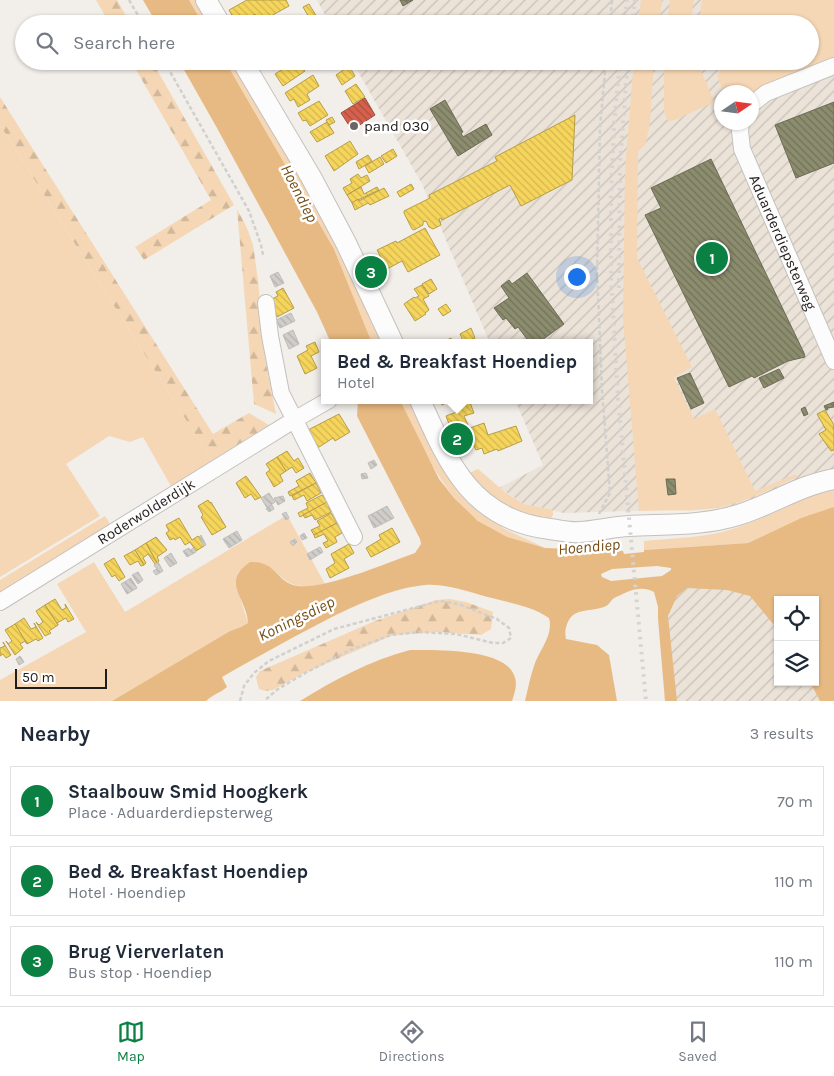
<!DOCTYPE html>
<html lang="en">
<head>
<meta charset="utf-8">
<style>
	:root { --surface:#fff; --page:#f6f6f7; --text:#1f2937; --muted:#747a83; --line:#e0e1e3; --accent:#0b8043 }
	body { margin:0; font-family:Karla,sans-serif; background:var(--page); color:var(--text) }
	.controls { position:absolute; right:15px; bottom:15px; display:grid; overflow:hidden; border-radius:0px; box-shadow:0 1px 4px #0004 }
	.controls button { width:45px; height:45px; display:grid; place-items:center; padding:0; border:0; border-bottom:1px solid var(--line); background:var(--surface); color:var(--text); font:25px sans-serif }
	.compass { position:absolute; left:714px; top:85px; width:45px; height:45px; border-radius:50%; background:var(--surface); box-shadow:0 1px 4px #0004; rotate:77deg }
	.scale { position:absolute; left:15px; bottom:12px; width:92px; box-sizing:border-box; padding-left:5px; border:2px solid #201d1b; border-top:0; font-size:14px; line-height:18px; white-space:nowrap; color:#201d1b; -webkit-text-stroke:4px #fff; paint-order:stroke }
	.you { position:absolute; left:576px; top:276px; width:18px; height:18px; margin:-12px; border:4px solid #fff; border-radius:50%; background:#1a73e8; box-shadow:0 0 0 8px #1a73e833 }
	.badge { display:grid; place-items:center; width:32px; height:32px; border-radius:50%; background:var(--accent); color:#fff; font-size:16px; font-weight:700 }
	.pin { position:absolute; translate:-50% -50%; border:2px solid #fff; box-shadow:0 1px 5px #0006 }
	.popup { position:absolute; left:321px; top:339px; width:272px; height:65px; box-sizing:border-box; display:grid; place-content:center; border-radius:0px; background:var(--surface); filter:drop-shadow(0 1px 4px #0005); font-size:16px; white-space:nowrap; color:var(--muted) }
	.popup b { font-size:19px; color:var(--text) }
	.popup::after { content:''; position:absolute; left:50%; top:100%; margin-left:-10px; border:10px solid transparent; border-top-color:var(--surface) }
	.list { margin:0; padding:0; list-style:none }
	h2 { display:flex; justify-content:space-between; align-items:center; height:65px; margin:0; padding:0 20px; font-size:21px }
	h2 small { font-size:16px; font-weight:400; color:var(--muted) }
	.list li { display:grid; grid-template-columns:32px 1fr auto; gap:15px; align-items:center; box-sizing:border-box; height:70px; margin:0 10px 10px; padding:0 10px; border:1px solid var(--line); border-radius:0px }
	.list b { display:block; font-size:19px; white-space:nowrap }
	.list p { margin:0; font-size:16px; white-space:nowrap; color:var(--muted) }
	.list em { font-size:16px; font-style:normal; color:var(--muted) }
	.icon { flex:none; width:28px; height:28px; fill:none; stroke:currentColor; stroke-width:2; stroke-linecap:round; stroke-linejoin:round }
	.map { position:relative; flex:none; width:834px; height:701px; overflow:hidden }
	.search { position:absolute; background:var(--surface); box-shadow:0 1px 4px #0004; left:15px; right:15px; top:15px; height:55px; display:flex; align-items:center; gap:12px; box-sizing:border-box; padding:0 18px; border-radius:28px; color:var(--muted); font-size:19px }
	.sheet { height:305px; background:var(--surface) }
	nav { display:flex; justify-content:space-around; align-items:center; box-sizing:border-box; height:70px; border-top:1px solid var(--line); background:var(--surface); font-size:14px; color:var(--muted) }
	nav a { display:grid; justify-items:center; gap:2px }
	nav .on { color:var(--accent) }
	.map>svg:first-child { display:block }
	.industrial { fill:url(#industrial-furrows); fill-rule:evenodd }
	.green { fill:#f5d7b5 }
	.forest { fill:url(#forest-firs) }
	.water { fill:#e8ba83; fill-rule:evenodd }
	.homes { fill:url(#homes-back-hatch); stroke:#b69e48 }
	.shops { fill:url(#shops-back-hatch); stroke:#9f4c3e }
	.industry { fill:url(#industry-back-hatch); stroke:#6c6b55 }
	.building { fill:url(#building-back-hatch); stroke:#c0beba }
	.lines { fill:none; stroke-linecap:round; stroke-linejoin:round }
	.minor-casing { stroke:#c4c1bd; stroke-width:18 }
	.major-casing { stroke:#c4c1bd; stroke-width:22 }
	.path { stroke:#d0d0ce; stroke-width:2.5; stroke-dasharray:4 2.5; stroke-linecap:butt }
	.minor { stroke:#fdfcfc; stroke-width:16 }
	.major { stroke:#fdfcfc; stroke-width:20 }
	.rail { stroke:#d5d4d3; stroke-width:4; stroke-dasharray:2.5 5; stroke-linecap:butt }
	.poi-dot { fill:#6a6663; stroke:#fff; stroke-width:2 }
	.labels { text-anchor:middle; stroke-width:5; stroke-linejoin:round; paint-order:stroke }
	.poi-label { font-size:15px; fill:#201d1b; stroke:#fff; text-anchor:start }
	.street-label { font-size:15px; fill:#201d1b; stroke:#fff }
	.water-label { font-size:16px; font-style:italic; fill:#774d13; stroke:#fff }
</style>
</head>
<body>
<div class="map">
<svg width="834" height="701" viewBox="0 0 834 701">
	<defs>
		<pattern id="industrial-furrows" width="10" height="10" patternUnits="userSpaceOnUse" patternTransform="scale(1.25)"><rect width="10" height="10" fill="#ebe2d8"/><path d="M-1 1l2-2M0 10L10 0M9 11l2-2" fill="none" stroke="#c9c1b9"/></pattern>
		<pattern id="forest-firs" width="22" height="20" patternUnits="userSpaceOnUse" patternTransform="scale(1.25)"><rect width="22" height="20" fill="#f5d7b5"/><path d="M5 1l3.5 6h-7zM16 11l3.5 6h-7z" fill="#d2b89b"/></pattern>
		<pattern id="homes-back-hatch" width="6" height="6" patternUnits="userSpaceOnUse" patternTransform="scale(1.25)"><rect width="6" height="6" fill="#f6d55c"/><path d="M-1 5l2 2M0 0l6 6M5-1l2 2" fill="none" stroke="#d3b64f"/></pattern>
		<pattern id="shops-back-hatch" width="6" height="6" patternUnits="userSpaceOnUse" patternTransform="scale(1.25)"><rect width="6" height="6" fill="#d6604d"/><path d="M-1 5l2 2M0 0l6 6M5-1l2 2" fill="none" stroke="#ad4f3f"/></pattern>
		<pattern id="industry-back-hatch" width="6" height="6" patternUnits="userSpaceOnUse" patternTransform="scale(1.25)"><rect width="6" height="6" fill="#8c8c6e"/><path d="M-1 5l2 2M0 0l6 6M5-1l2 2" fill="none" stroke="#72725a"/></pattern>
		<pattern id="building-back-hatch" width="6" height="6" patternUnits="userSpaceOnUse" patternTransform="scale(1.25)"><rect width="6" height="6" fill="#d0ceca"/><path d="M-1 5l2 2M0 0l6 6M5-1l2 2" fill="none" stroke="#b2b0ad"/></pattern>
	</defs>
	<rect width="100%" height="100%" fill="#f2eeea"/>
	<g class="industrial">
		<path d="M317 0H834V522L757 507 564 513 524 504 499 488 543 465 515 400H590V343H490L422 184 352 61H810V24H330ZM722 92H752V122H722Z"/>
		<polygon points="747,579 778,623 778,682 815,682 832,701 669,701 663,621 669,584"/>
	</g>
	<g class="green">
		<polygon points="189,0 198,0 212,24 203,24"/>
		<polygon points="641,0 662,0 659,24 638,24"/>
		<polygon points="670,0 694,0 690,24 667,24"/>
		<polygon points="702,0 834,0 834,58 752,93 724,92 717,76 722,69 742,61 810,61 810,24 699,24"/>
		<polygon points="225,61 234,61 307,183 357,284 369,318 381,343 372,343 334,249"/>
		<path d="M634 61H654L650 124 645 145 638 151 637 258 692 367 674 378 694 419 715 409 755 491 796 474 797 477C772 488 748 501 721 507 694 513 666 509 639 511L623 318 625 169Z"/>
		<polygon points="664,61 697,61 713,99 712,103 672,121 667,120 664,111"/>
		<polygon points="0,125 212,461 171,486 143,437 130,442 109,436 66,464 100,516 0,577"/>
		<path d="M400 400H412L453 482 464 497 492 521 505 529 545 548C533 545 520 543 508 538 448 513 427 455 400 400Z"/>
		<polygon points="478,469 506,493 524,504 553,510 553,515 549,521 511,514 467,474"/>
		<path d="M834 486V507L801 518 748 543 644 550V541C672 538 702 538 729 530 762 520 794 502 825 488Z"/>
		<path d="M287 515 325 584C312 586 296 589 285 580 277 574 272 567 262 563L237 588 248 623 241 627 230 631 112 701H0V680L86 632 57 584 94 562 125 612Z"/>
		<polygon points="105,516 110,524 40,572 0,597 0,580"/>
	</g>
	<g class="forest">
		<polygon points="96,0 117,0 131,24 110,24"/>
		<polygon points="131,61 152,61 234,205 144,260 135,247 211,200"/>
		<polygon points="0,97 213,434 249,413 269,425 212,461 0,125"/>
		<polygon points="237,209 247,228 253,245 258,280 265,358 276,414 254,404"/>
		<polygon points="450,599 466,602 493,612 491,629 481,635 439,632 393,635 304,673 273,690 265,691 259,689 256,677 260,671 375,621 436,600"/>
	</g>
	<g class="water">
		<polygon points="143,0 189,0 203,24 157,24"/>
		<polygon points="179,61 225,61 334,249 372,343 331,343 317,312 217,128"/>
		<path d="M362 400H400L439 479 455 499 478 521 507 537 545 548 623 551 624 554 644 552V550L748 543 801 518 834 507V701H820L810 682H815V600H778V630L750 596 727 590 687 588 677 596 668 616 677 701H665L658 619V607L654 592C640 584 627 592 614 598 611 600 609 605 606 606 591 613 574 606 567 624 565 630 565 633 566 639L597 645 609 655 617 701H525C528 689 530 677 534 666 539 650 554 635 549 618 533 607 511 603 492 598 471 593 447 583 425 585 393 588 361 603 332 617 295 636 259 656 222 677L227 687C220 693 212 695 206 701H112L230 631 241 627 248 623C247 598 220 583 250 562 276 561 275 579 293 585 318 593 389 562 415 553L421 544 420 539 357 416 358 402ZM657 566 671 568V570L662 576 611 581 602 577 601 574 612 569Z"/>
		<path d="M410 650C434 650 504 648 514 675 518 684 515 692 512 701H300C334 680 371 660 410 650Z"/>
	</g>
	<g class="homes">
		<polygon points="247,0 286,0 289,6 260,22 255,14 241,24 237,24 229,10"/>
		<polygon points="309,4 320,22 316,24 306,24 305,21 310,19 303,7"/>
		<polygon points="268,61 287,61 273,70"/>
		<polygon points="320,61 332,61 323,66"/>
		<polygon points="300,63 305,71 283,86 275,74 289,65 291,69"/>
		<polygon points="349,66 355,76 342,85 336,75"/>
		<polygon points="313,75 319,86 307,94 310,100 298,107 294,99 290,101 285,93"/>
		<polygon points="356,84 365,97 353,104 345,91"/>
		<polygon points="319,101 328,115 310,126 306,120 303,121 298,113"/>
		<polygon points="575,115 572,180 521,206 510,185 442,220 441,218 439,219 441,225 433,229 429,227 426,221 423,222 423,225 414,230 412,229 404,213 404,211 430,198 429,195 497,161 495,157"/>
		<polygon points="332,117 335,122 329,125 326,120"/>
		<polygon points="327,122 334,133 317,142 310,132"/>
		<polygon points="350,141 358,154 334,171 325,156"/>
		<polygon points="393,149 397,156 386,163 381,156"/>
		<polygon points="368,155 372,161 359,169 356,162"/>
		<polygon points="380,157 384,164 369,173 365,166"/>
		<polygon points="358,174 361,178 367,175 370,181 347,195 343,188 352,183 350,179"/>
		<polygon points="411,184 414,189 400,197 397,192"/>
		<polygon points="361,187 364,194 377,187 379,190 352,203 347,195"/>
		<polygon points="384,188 389,196 370,205 368,203 355,210 352,203 358,199 359,201"/>
		<polygon points="425,228 440,255 408,272 402,261 387,269 377,250 396,241 397,243"/>
		<polygon points="431,279 437,289 429,294 422,284"/>
		<polygon points="422,285 429,296 423,299 429,310 425,313 426,314 415,321 404,304 414,297 415,298 419,296 414,289"/>
		<polygon points="283,288 294,308 277,317 273,308 275,307 272,299 278,296 276,292"/>
		<polygon points="446,304 451,311 443,316 438,309"/>
		<polygon points="471,328 475,338 464,343 460,334"/>
		<polygon points="451,338 453,343 441,343"/>
		<polygon points="315,342 319,352 311,356 317,368 305,374 297,356 308,350 306,346"/>
		<polygon points="440,400 451,400 442,405"/>
		<polygon points="460,400 469,400 474,413 464,416 468,425 452,432 446,416 459,411 455,402"/>
		<polygon points="825,410 834,425 833,428 834,430 834,450 831,451 819,434 826,430 817,414"/>
		<polygon points="339,414 350,432 335,441 333,438 316,449 306,431"/>
		<polygon points="484,423 488,435 516,426 522,441 498,451 497,449 484,454 482,448 476,450 474,446 459,451 453,434"/>
		<polygon points="287,451 294,461 298,458 304,468 296,473 292,467 286,471 277,457"/>
		<polygon points="277,457 286,471 280,475 283,481 274,487 266,473 270,470 266,464"/>
		<polygon points="310,473 316,483 290,496 288,492 299,486 296,481"/>
		<polygon points="246,476 261,497 255,500 251,494 245,498 236,483"/>
		<polygon points="316,483 321,493 307,501 304,495 294,500 292,496"/>
		<polygon points="322,495 327,502 300,517 298,513 308,508 306,503"/>
		<polygon points="208,500 210,503 211,502 226,527 212,535 201,517 203,515 198,506"/>
		<polygon points="327,502 331,512 315,520 312,515 305,518 303,515"/>
		<polygon points="331,513 337,523 314,535 311,530 320,526 317,521"/>
		<polygon points="179,518 192,540 198,536 204,546 196,551 190,542 185,545 180,537 175,540 174,538 170,540 166,533 169,531 166,525"/>
		<polygon points="337,523 342,533 335,537 337,542 326,548 323,543 328,541 324,534 315,538 314,535"/>
		<polygon points="392,528 400,542 371,557 366,548 381,539 379,535"/>
		<polygon points="156,537 167,550 157,557 159,561 157,563 146,543"/>
		<polygon points="146,543 157,563 155,564 148,554 143,558 146,563 144,565 135,550"/>
		<polygon points="349,544 354,553 344,559 349,568 330,578 326,569 335,563 331,554"/>
		<polygon points="135,550 144,565 141,566 138,561 130,565 124,556"/>
		<polygon points="114,558 125,577 119,581 115,575 112,577 104,564"/>
		<polygon points="55,599 62,610 66,608 65,604 74,619 68,622 66,618 57,623 58,625 45,605"/>
		<polygon points="45,605 58,625 49,631 51,633 45,636 36,622 39,625 43,622 36,611"/>
		<polygon points="24,618 31,629 36,627 34,623 43,638 38,641 36,639 27,644 15,624"/>
		<polygon points="15,624 27,644 25,641 20,644 23,648 15,655 6,641 8,644 12,641 5,630"/>
		<polygon points="3,642 11,655 6,658 3,654 0,656 0,648 5,646"/>
	</g>
	<polygon class="shops" points="365,98 375,115 352,130 341,113"/>
	<g class="industry">
		<polygon points="400,0 413,0 403,6"/>
		<polygon points="445,100 463,132 461,133 463,137 486,124 492,135 458,156 430,109"/>
		<polygon points="834,102 834,163 796,178 775,125"/>
		<polygon points="711,159 804,353 805,357 788,361 754,378 752,376 729,387 645,215 661,208 651,188"/>
		<polygon points="527,273 564,324 538,343 530,343 518,327 515,329 506,318 503,320 494,308 509,298 501,286 509,280 512,284"/>
		<polygon points="779,369 784,378 764,388 759,378"/>
		<polygon points="690,373 704,403 691,409 677,378"/>
		<polygon points="834,402 834,407 827,408 828,409 826,410 824,406"/>
		<polygon points="805,407 808,414 804,416 801,409"/>
		<polygon points="666,479 675,479 676,494 668,495"/>
	</g>
	<g class="building">
		<polygon points="278,272 284,283 275,287 270,276"/>
		<polygon points="291,313 295,321 280,328 276,320"/>
		<polygon points="293,330 299,344 289,349 283,335"/>
		<polygon points="374,460 377,465 371,469 368,463"/>
		<polygon points="366,473 368,478 362,479 361,474"/>
		<polygon points="269,493 275,502 267,508 261,498"/>
		<polygon points="283,496 285,501 278,505 274,498"/>
		<polygon points="272,505 274,509 269,512 266,509"/>
		<polygon points="387,506 394,518 374,528 368,516"/>
		<polygon points="286,512 289,518 286,520 282,514"/>
		<polygon points="237,531 242,540 229,548 223,539"/>
		<polygon points="304,533 307,538 302,540 300,536"/>
		<polygon points="201,535 206,545 204,546 199,537"/>
		<polygon points="295,539 297,542 293,546 290,542"/>
		<polygon points="320,547 323,552 310,560 307,554"/>
		<polygon points="189,548 190,550 194,548 196,552 187,557 183,551"/>
		<polygon points="171,553 177,563 170,567 164,558"/>
		<polygon points="158,562 163,571 156,575 153,571 157,569 154,565"/>
		<polygon points="138,572 143,580 138,584 132,575"/>
		<polygon points="131,578 137,588 127,594 121,584"/>
		<polygon points="20,656 24,662 19,665 16,659"/>
	</g>
	<g class="lines">
		<g class="minor-casing">
			<g id="minor">
				<polyline points="752,104 766,93 834,66"/>
				<path id="s1" d="M741 122 740 131 742 149 834 361"/>
				<polyline points="266,303 270,336 281,393 354,537"/>
				<path id="s2" d="M0 602 294 420 329 400"/>
			</g>
		</g>
		<g class="major-casing">
			<g id="major">
				<polyline points="206,0 220,24"/>
				<polyline points="242,61 311,177 346,243 393,343"/>
				<path d="M420 400C448 463 472 520 550 529 559 530 570 533 580 532 596 531 612 527 629 526 665 524 703 526 738 515 771 505 800 485 834 479"/>
			</g>
		</g>
		<g class="path">
			<polyline points="129,0 143,24"/>
			<polyline points="610,24 612,0"/>
			<polyline points="164,61 249,211 261,245 263,255"/>
			<polyline points="599,514 610,493 602,389 597,271 600,127 606,61"/>
			<polyline points="240,701 244,686 254,673 269,661 334,629 440,601 458,604 497,619 509,628 511,638 503,643 493,643 456,634 419,632 391,635 350,650 307,672 278,689 264,701"/>
		</g>
		<use href="#minor" class="minor"/>
		<use href="#major" class="major"/>
		<g class="rail">
			<polyline points="624,24 627,0"/>
			<polyline points="632,24 635,0"/>
			<polyline points="620,61 614,125 611,195 611,277 618,399 646,701"/>
			<polyline points="619,288 620,163 628,61"/>
		</g>
	</g>
	<circle class="poi-dot" cx="354" cy="126" r="5"/>
	<g class="labels">
		<g class="poi-label">
			<text x="364" y="131">pand 030</text>
		</g>
		<g class="street-label">
			<text dy="5" stroke="none"><textPath href="#s1" startOffset="129">Aduarderdiepsterweg</textPath></text>
			<text dy="5" stroke="none"><textPath href="#s2" startOffset="172">Roderwolderdijk</textPath></text>
		</g>
		<g class="water-label">
			<text transform="translate(300 193) rotate(63)" y="6">Hoendiep</text>
			<text transform="translate(589 546) rotate(-5)" y="6">Hoendiep</text>
			<text transform="translate(296 618) rotate(-26)" y="6">Koningsdiep</text>
		</g>
	</g>
</svg>
<div class="controls">
<button><svg class="icon" aria-label="locate" viewBox="0 0 24 24"><circle cx="12" cy="12" r="6"/><path d="M12 2v4M12 18v4M2 12h4M18 12h4"/></svg></button>
<button><svg class="icon" aria-label="layers" viewBox="0 0 24 24"><path d="M12 4l9 5-9 5-9-5zM3 14l9 5 9-5"/></svg></button>
</div>
<svg class="compass" viewBox="-18 -18 36 36"><path d="M0-13l5 13h-10z" fill="#e53935"/><path d="M0 13l5-13h-10z" fill="#747a83"/></svg>
<div class="scale">50 m</div>
<div class="you"></div>
<div class="pin badge" style="left:712px;top:258px">1</div>
<div class="pin badge" style="left:457px;top:439px">2</div>
<div class="popup"><b>Bed &amp; Breakfast Hoendiep</b>Hotel</div>
<div class="pin badge" style="left:371px;top:272px">3</div>
<div class="search"><svg class="icon" aria-label="search" viewBox="0 0 24 24"><circle cx="10" cy="10" r="6"/><path d="M15 15l6 6"/></svg>Search here</div>
</div>
<section class="sheet">
<h2>Nearby<small>3 results</small></h2>
<ul class="list">
<li><span class="badge">1</span><div><b>Staalbouw Smid Hoogkerk</b><p>Place · Aduarderdiepsterweg</p></div><em>70 m</em></li>
<li><span class="badge">2</span><div><b>Bed &amp; Breakfast Hoendiep</b><p>Hotel · Hoendiep</p></div><em>110 m</em></li>
<li><span class="badge">3</span><div><b>Brug Vierverlaten</b><p>Bus stop · Hoendiep</p></div><em>110 m</em></li>
</ul>
</section>
<nav>
<a class="on"><svg class="icon" aria-label="map" viewBox="0 0 24 24"><path d="M3 6l6-2 6 2 6-2v14l-6 2-6-2-6 2zM9 4v14M15 6v14"/></svg>Map</a>
<a><svg class="icon" aria-label="directions" viewBox="0 0 24 24"><path d="M12 3l9 9-9 9-9-9zM9 14v-3h6M13 9l2 2-2 2"/></svg>Directions</a>
<a><svg class="icon" aria-label="saved" viewBox="0 0 24 24"><path d="M7 4h10v16l-5-4-5 4z"/></svg>Saved</a>
</nav>
</body>
</html>
